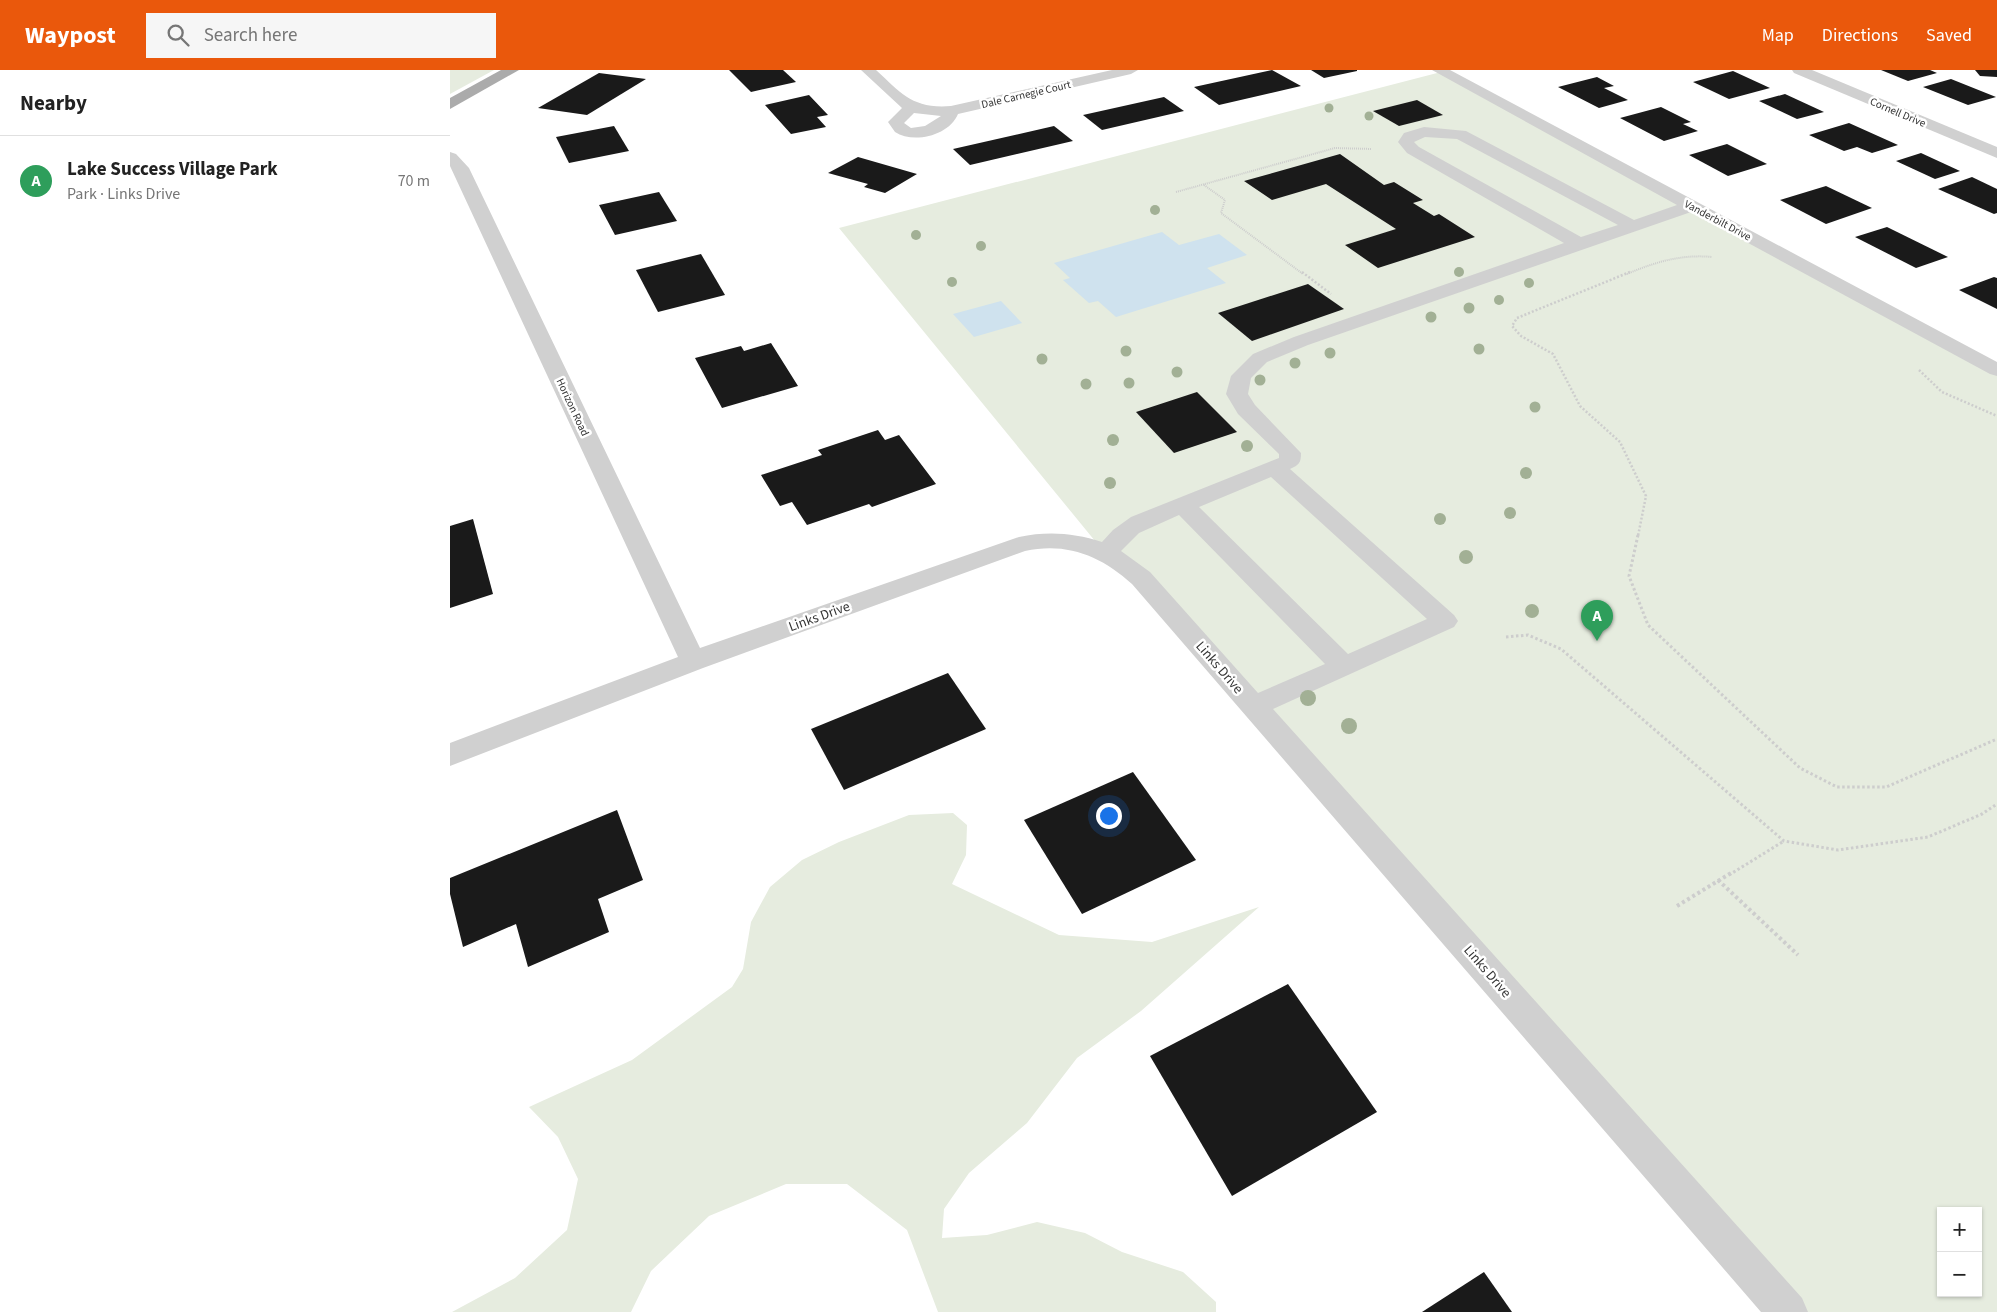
<!DOCTYPE html>
<html lang="en">
<head>
<meta charset="utf-8">
<style>
	:root { --surface:#fff; --page:#f6f6f6; --text:#222; --muted:#767676; --line:#e0e0e0; --accent:#ea580c }
	body { margin:0; font-family:"Source Sans 3",sans-serif; background:var(--page); color:var(--text) }
	.controls { position:absolute; right:15px; bottom:15px; display:grid; overflow:hidden; border-radius:0px; box-shadow:0 1px 4px #0004 }
	.controls button { width:45px; height:45px; display:grid; place-items:center; padding:0; border:0; border-bottom:1px solid var(--line); background:var(--surface); color:var(--text); font:25px sans-serif }
	.you { position:absolute; left:658px; top:745px; width:18px; height:18px; margin:-12px; border:4px solid #fff; border-radius:50%; background:#1a73e8; box-shadow:0 0 0 8px #1a73e833 }
	.badge { display:grid; place-items:center; width:32px; height:32px; border-radius:50%; background:var(--accent); color:#fff; font-size:16px; font-weight:700 }
	.pin { position:absolute; translate:-50% -41px; filter:drop-shadow(0 1px 2px #0008) }
	.pin::after { content:''; position:absolute; top:26px; width:18px; height:15px; background:inherit; clip-path:polygon(0 0,100% 0,50% 100%) }
	.list { margin:0; padding:0; list-style:none }
	h2 { display:flex; justify-content:space-between; align-items:center; height:65px; margin:0; padding:0 20px; font-size:21px }
	h2 small { font-size:16px; font-weight:400; color:var(--muted) }
	.list li { display:grid; grid-template-columns:32px 1fr auto; gap:15px; align-items:center; box-sizing:border-box; height:90px; padding:0 20px; border-top:1px solid var(--line) }
	.list b { display:block; font-size:19px; white-space:nowrap }
	.list p { margin:0; font-size:16px; white-space:nowrap; color:var(--muted) }
	.list em { font-size:16px; font-style:normal; color:var(--muted) }
	.icon { flex:none; width:28px; height:28px; fill:none; stroke:currentColor; stroke-width:2; stroke-linecap:round; stroke-linejoin:round }
	.map { position:relative; flex:none; width:1547px; height:1242px; overflow:hidden }
	header { display:flex; align-items:center; gap:30px; box-sizing:border-box; height:70px; padding:0 25px; background:var(--accent); color:#fff }
	header strong { font-size:24px }
	nav { display:flex; gap:28px; margin-inline-start:auto; font-size:18px }
	.search { width:350px; height:45px; background:var(--page); display:flex; align-items:center; gap:12px; box-sizing:border-box; padding:0 18px; border-radius:0px; color:var(--muted); font-size:19px }
	main { display:flex }
	aside { flex:1; background:var(--surface) }
	.map>svg:first-child { display:block }
	.green { fill:#e6ecdf; fill-rule:evenodd }
	.water { fill:#cfe2ee }
	.building { fill:#1a1a1a }
	.lines { fill:none; stroke-linecap:round; stroke-linejoin:round }
	.path-far3 { stroke:#cdcdcd; stroke-width:2; stroke-dasharray:1 1; stroke-linecap:butt }
	.path-far2 { stroke:#cdcdcd; stroke-width:2.5; stroke-dasharray:2 2; stroke-linecap:butt }
	.path-far1 { stroke:#cdcdcd; stroke-width:3; stroke-dasharray:2.5 2.5; stroke-linecap:butt }
	.path { stroke:#cdcdcd; stroke-width:4; stroke-dasharray:3 3; stroke-linecap:butt }
	.minor { fill:#d0d0d0; fill-rule:evenodd }
	.major { fill:#ababab; fill-rule:evenodd }
	.tree { fill:#a2b095 }
	.labels { text-anchor:middle; stroke-width:5; stroke-linejoin:round; paint-order:stroke }
	.far-street-label { font-size:11px; fill:#333; stroke:#fff }
	.street-label { font-size:14px; fill:#333; stroke:#fff }
</style>
</head>
<body>
<header>
<strong>Waypost</strong>
<div class="search"><svg class="icon" aria-label="search" viewBox="0 0 24 24"><circle cx="10" cy="10" r="6"/><path d="M15 15l6 6"/></svg>Search here</div>
<nav><a>Map</a><a>Directions</a><a>Saved</a></nav>
</header>
<main>
<aside>
<h2>Nearby<small></small></h2>
<ul class="list">
<li><span class="badge" style="background:#2e9e5b">A</span><div><b>Lake Success Village Park</b><p>Park · Links Drive</p></div><em>70 m</em></li>
</ul>
</aside>
<div class="map">
<svg width="1547" height="1242" viewBox="0 0 1547 1242">
	<rect width="100%" height="100%" fill="#fff"/>
	<g class="green">
		<polygon points="0,0 44,0 0,24"/>
		<path d="M991 2 1547 300V1242H1338L654 482 389 158ZM1491 1141H1528V1223H1491Z"/>
		<polygon points="503,743 517,755 516,785 502,814 609,865 702,872 809,837 691,941 627,988 577,1053 519,1103 494,1139 492,1168 537,1165 587,1152 635,1163 672,1182 733,1202 766,1232 766,1242 488,1242 457,1160 397,1114 336,1114 259,1146 201,1201 181,1242 2,1242 65,1208 117,1160 128,1109 108,1067 79,1037 182,990 282,917 293,899 301,852 320,817 352,790 389,772 459,745"/>
	</g>
	<g class="water">
		<polygon points="712,162 729,175 769,164 797,185 757,198 776,213 666,247 648,231 639,233 613,210 620,208 604,193"/>
		<polygon points="551,231 572,253 524,267 503,244"/>
	</g>
	<g class="building">
		<polygon points="279,0 333,0 346,12 301,22"/>
		<polygon points="822,0 851,16 769,35 744,17"/>
		<polygon points="861,0 907,0 907,1 874,8"/>
		<polygon points="1431,0 1480,0 1487,3 1458,11"/>
		<polygon points="1525,0 1547,0 1547,7 1530,6"/>
		<polygon points="1283,1 1320,18 1279,29 1243,12"/>
		<polygon points="149,3 196,9 137,45 88,38"/>
		<polygon points="1147,7 1164,16 1154,18 1178,30 1149,38 1108,17"/>
		<polygon points="1501,9 1546,27 1518,35 1473,17"/>
		<polygon points="1335,24 1374,42 1347,49 1309,31"/>
		<polygon points="359,25 378,45 367,47 376,57 341,64 315,35"/>
		<polygon points="714,27 734,41 652,60 633,45"/>
		<polygon points="967,30 993,45 949,56 923,41"/>
		<polygon points="1211,37 1241,52 1233,54 1248,61 1214,71 1170,48"/>
		<polygon points="1399,53 1448,75 1422,83 1407,77 1394,81 1359,65"/>
		<polygon points="164,56 179,81 119,93 106,67"/>
		<polygon points="604,56 623,71 520,95 503,79"/>
		<polygon points="1277,74 1317,94 1278,106 1239,85"/>
		<polygon points="1471,83 1510,101 1485,109 1446,91"/>
		<polygon points="890,84 934,115 944,112 973,130 963,133 984,146 989,144 1025,167 928,198 895,175 946,159 876,114 822,130 794,111"/>
		<polygon points="408,87 467,104 435,123 414,117 418,114 378,103"/>
		<polygon points="1522,107 1547,119 1547,143 1544,144 1488,119"/>
		<polygon points="1376,116 1422,138 1376,154 1330,130"/>
		<polygon points="209,122 227,151 165,165 149,135"/>
		<polygon points="1437,157 1498,187 1466,198 1405,167"/>
		<polygon points="251,184 275,225 208,242 186,200"/>
		<polygon points="1544,207 1547,208 1547,239 1509,220"/>
		<polygon points="858,214 894,239 802,271 768,243"/>
		<polygon points="321,273 348,316 272,338 245,288 291,276 294,281"/>
		<polygon points="747,322 787,362 724,383 686,342"/>
		<polygon points="428,360 435,370 449,365 486,414 422,437 419,434 357,455 342,432 330,436 311,405 372,385 368,380"/>
		<polygon points="23,449 43,524 0,538 0,456"/>
		<polygon points="498,603 536,659 394,720 361,659"/>
		<polygon points="683,702 746,790 632,844 574,750"/>
		<polygon points="167,740 193,810 148,829 159,862 78,897 66,854 13,877 0,824 0,808"/>
		<polygon points="838,914 927,1042 782,1126 700,986"/>
		<polygon points="1034,1202 1062,1242 972,1242"/>
	</g>
	<g class="lines">
		<g class="path-far3">
			<polyline points="754,115 775,130 771,143 853,204"/>
			<polyline points="726,122 885,78 922,79"/>
			<path d="M1177 204C1205 192 1232 184 1262 187"/>
		</g>
		<g class="path-far2">
			<polyline points="852,202 881,224"/>
			<polyline points="1180,202 1067,248 1062,256 1071,266 1103,284 1130,336 1170,372 1196,426 1188,466"/>
			<polyline points="1469,300 1492,322 1547,346"/>
		</g>
		<g class="path-far1">
			<polyline points="1188,465 1179,506 1198,555 1350,698 1387,717 1436,717 1547,669"/>
			<polyline points="1056,567 1078,565 1111,579 1334,771 1388,780 1478,767 1532,744 1547,734"/>
			<polyline points="1279,805 1334,771"/>
		</g>
		<g class="path">
			<polyline points="1268,810 1348,885"/>
			<polyline points="1227,836 1281,803"/>
		</g>
		<g class="minor">
			<path d="M411 0H426C452 24 463 39 501 36L662 0H688L681 4 508 44C499 66 463 74 445 62L438 52 452 38ZM464 43 491 46 475 56 461 58 454 53Z"/>
			<path d="M982 0H1000L1547 292V306L1540 304 1241 142 858 275 817 292 801 308 798 324 805 335 851 383C851 393 849 395 840 399L1004 545 1008 551 1004 557 823 639 1352 1228 1358 1242H1311L682 514C651 486 617 472 575 481L253 598 0 696V673L228 587 0 96V82L6 84 19 98 250 578 569 467C598 461 624 463 652 472L663 460 681 447 829 388V384L788 344 776 324 781 306 803 284 844 267 1114 173 957 83 948 72 954 63 974 57 1016 61 1184 150 1227 135ZM975 67 1007 69 1168 155 1131 167 969 77 964 72ZM821 407 977 549 898 584 749 437ZM729 445 875 594 808 623 700 502 671 481 689 463Z"/>
			<polygon points="1342,0 1362,0 1547,77 1547,88 1344,3"/>
		</g>
		<polygon class="major" points="51,0 69,0 0,39 0,28"/>
	</g>
	<g class="tree">
		<circle cx="879" cy="38" r="4.5"/>
		<circle cx="919" cy="46" r="4.5"/>
		<circle cx="705" cy="140" r="5"/>
		<circle cx="466" cy="165" r="5"/>
		<circle cx="531" cy="176" r="5"/>
		<circle cx="1009" cy="202" r="5"/>
		<circle cx="502" cy="212" r="5"/>
		<circle cx="1079" cy="213" r="5"/>
		<circle cx="1049" cy="230" r="5"/>
		<circle cx="1019" cy="238" r="5.5"/>
		<circle cx="981" cy="247" r="5.5"/>
		<circle cx="1029" cy="279" r="5.5"/>
		<circle cx="676" cy="281" r="5.5"/>
		<circle cx="880" cy="283" r="5.5"/>
		<circle cx="592" cy="289" r="5.5"/>
		<circle cx="845" cy="293" r="5.5"/>
		<circle cx="727" cy="302" r="5.5"/>
		<circle cx="810" cy="310" r="5.5"/>
		<circle cx="679" cy="313" r="5.5"/>
		<circle cx="636" cy="314" r="5.5"/>
		<circle cx="1085" cy="337" r="5.5"/>
		<circle cx="663" cy="370" r="6"/>
		<circle cx="797" cy="376" r="6"/>
		<circle cx="1076" cy="403" r="6"/>
		<circle cx="660" cy="413" r="6"/>
		<circle cx="1060" cy="443" r="6"/>
		<circle cx="990" cy="449" r="6"/>
		<circle cx="1016" cy="487" r="7"/>
		<circle cx="1082" cy="541" r="7"/>
		<circle cx="858" cy="628" r="8"/>
		<circle cx="899" cy="656" r="8"/>
	</g>
	<g class="labels">
		<g class="far-street-label">
			<text transform="translate(576 24) rotate(-13)" y="4">Dale Carnegie Court</text>
			<text transform="translate(1448 42) rotate(23)" y="4">Cornell Drive</text>
			<text transform="translate(1268 150) rotate(28)" y="4">Vanderbilt Drive</text>
			<text transform="translate(123 337) rotate(65)" y="4">Horizon Road</text>
		</g>
		<g class="street-label">
			<text transform="translate(369 546) rotate(-20)" y="5">Links Drive</text>
			<text transform="translate(770 597) rotate(49)" y="5">Links Drive</text>
			<text transform="translate(1038 901) rotate(49)" y="5">Links Drive</text>
		</g>
	</g>
</svg>
<div class="controls">
<button>+</button>
<button>−</button>
</div>
<div class="you"></div>
<div class="pin badge" style="left:1147px;top:571px;background:#2e9e5b">A</div>
</div>
</main>
</body>
</html>
